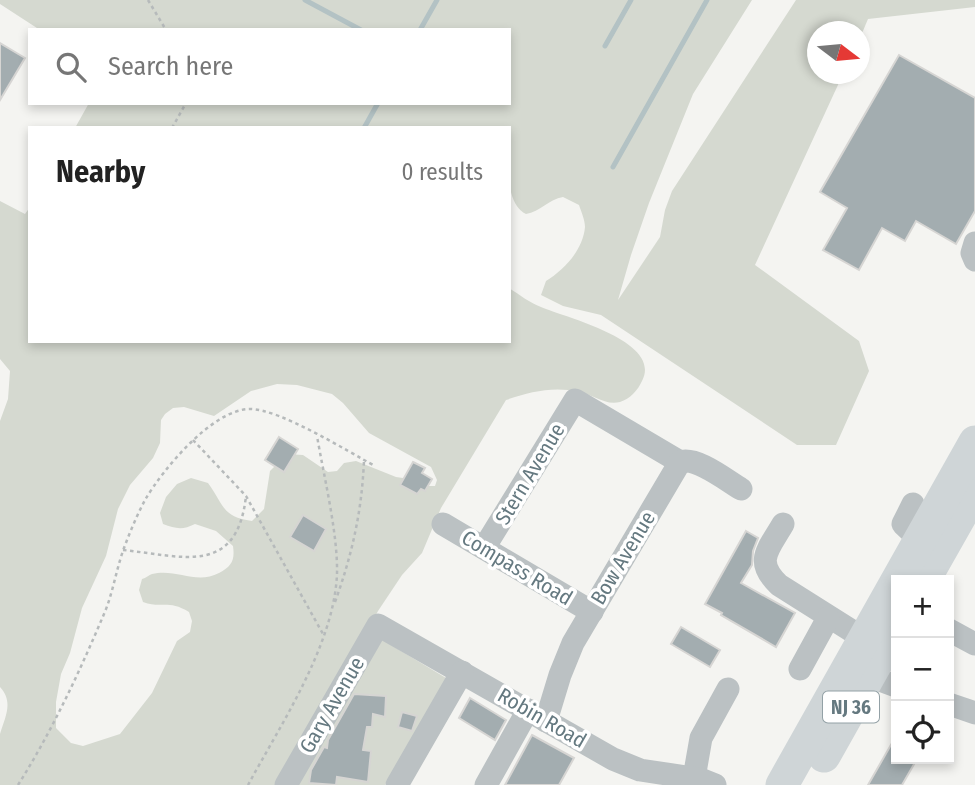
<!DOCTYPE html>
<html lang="en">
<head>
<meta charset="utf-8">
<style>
	:root { --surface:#fff; --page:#f2f2f2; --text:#222; --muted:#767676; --line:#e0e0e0 }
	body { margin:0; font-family:"Fira Sans Condensed",sans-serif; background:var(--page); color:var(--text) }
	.controls { position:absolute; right:21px; bottom:21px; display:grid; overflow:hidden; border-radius:0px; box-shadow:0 4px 10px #0003 }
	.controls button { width:63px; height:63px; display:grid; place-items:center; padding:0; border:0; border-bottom:2px solid var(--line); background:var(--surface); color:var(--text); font:35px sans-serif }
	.compass { position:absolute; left:807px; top:21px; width:63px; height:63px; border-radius:50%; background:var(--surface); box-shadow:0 4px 10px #0003; rotate:106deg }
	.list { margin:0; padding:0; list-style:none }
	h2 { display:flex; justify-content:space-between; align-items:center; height:91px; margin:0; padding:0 28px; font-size:30px }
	h2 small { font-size:23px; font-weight:400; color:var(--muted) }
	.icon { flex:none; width:38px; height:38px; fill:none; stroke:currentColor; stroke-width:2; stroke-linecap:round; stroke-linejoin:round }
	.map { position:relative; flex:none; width:975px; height:785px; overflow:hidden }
	.search { position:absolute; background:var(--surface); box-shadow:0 4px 10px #0003; left:28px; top:28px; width:483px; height:77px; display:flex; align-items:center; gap:18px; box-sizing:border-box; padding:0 24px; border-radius:0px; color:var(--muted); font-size:26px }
	.panel { position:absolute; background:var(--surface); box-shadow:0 4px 10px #0003; left:28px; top:126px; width:483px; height:217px; border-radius:0px }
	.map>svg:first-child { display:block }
	.green { fill:#d5d9d0; fill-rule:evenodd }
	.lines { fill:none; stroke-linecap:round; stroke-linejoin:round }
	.stream { stroke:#b3c2c4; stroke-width:5 }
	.building { fill:#a3adb0; stroke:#d6d5d3; stroke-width:2 }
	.path { stroke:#b6babb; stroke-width:2.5; stroke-dasharray:3.5 3.5; stroke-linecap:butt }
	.minor { stroke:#bbc1c3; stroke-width:23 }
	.highway { stroke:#cfd5d7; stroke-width:33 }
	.labels { text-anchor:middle; stroke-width:7; stroke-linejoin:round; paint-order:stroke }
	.shield { fill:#fff; stroke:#93a1a6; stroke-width:2 }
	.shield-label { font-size:19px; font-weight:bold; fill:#657980 }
	.street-label { font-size:21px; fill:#657980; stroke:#fff }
</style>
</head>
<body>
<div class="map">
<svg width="975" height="785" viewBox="0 0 975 785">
	<rect width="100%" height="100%" fill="#f4f4f1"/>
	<g class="green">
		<path d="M0 0H752L693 94 649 203 631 255 618 300 660 237 665 210 672 191 796 0H975V7L868 19 860 38V32H818V74H843L755 265 859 341 869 371 836 445H797L601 315 563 306 541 295 546 281C564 270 583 250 585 227 585 220 581 211 579 205L563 197C549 199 540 212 526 214 502 202 509 152 509 128H75L89 103H509V30H40L0 4Z"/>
		<path d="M0 201 25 214 30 207V341H509V288C520 295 530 303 541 307 567 318 663 341 642 381 638 390 630 399 620 402 605 406 593 394 579 392 553 386 530 392 506 400L441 508 422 553 402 575 378 611 287 785H0C0 771 0 747 0 734 5 717 14 702 0 687V421L8 399 10 371 0 359ZM277 384 297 385 332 394 343 403 369 433 431 467 437 480 435 486H424L417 480 396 477 356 461 344 463 337 471 328 472 303 455 287 454 270 471 264 509 252 521C222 517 224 505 208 483L191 478 177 484 166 497 160 513 163 524C176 529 183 530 195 524L216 531 233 546C235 560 232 566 219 573 196 585 176 568 152 574 149 575 146 578 142 579L139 590 143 602C161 609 168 599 189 612L192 621 190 632 177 641 152 693 120 734 83 746 71 743 56 728V702L61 674 70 653 82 608 106 556 118 509 130 485 153 458 160 443 161 420 165 414 173 408 184 407 214 416 251 391Z"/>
		<polygon points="381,639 446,678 385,785 295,785"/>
	</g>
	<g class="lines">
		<g class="stream">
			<polyline points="305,0 361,30"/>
			<polyline points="420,30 437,0"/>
			<polyline points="605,46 631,0"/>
			<polyline points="364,128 378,103"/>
			<polyline points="613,167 707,0"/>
		</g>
	</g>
	<g class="building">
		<polygon points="0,43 25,58 0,100"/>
		<polygon points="899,55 975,98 975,211 956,244 916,221 905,241 882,228 859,270 823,250 847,208 820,192"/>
		<polygon points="279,437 298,449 284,472 265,460"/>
		<polygon points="413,462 425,468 422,473 432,479 425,491 421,489 417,494 400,485"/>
		<polygon points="303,515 326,529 314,551 290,537"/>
		<polygon points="746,531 758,538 753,551 752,565 741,583 795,613 776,647 721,615 722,613 705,604"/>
		<polygon points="681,627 720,650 710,667 671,644"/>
		<polygon points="354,694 386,696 385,717 373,714 372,727 367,727 363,750 371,751 368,782 337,777 336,785 309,783 311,770 324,747 327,748 328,740"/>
		<polygon points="470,698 506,720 495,740 459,718"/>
		<polygon points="402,712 417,716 412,731 398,727"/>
		<polygon points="532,735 574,758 559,785 505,785"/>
		<polygon points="896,736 896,759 917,759 902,785 868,785"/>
	</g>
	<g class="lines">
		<g class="path">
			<polyline points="148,0 166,30"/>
			<polyline points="172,128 186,103"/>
			<polyline points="193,440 246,496 323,634"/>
			<path d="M123 550C182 556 237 577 246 496"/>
			<path d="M335 602C352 555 362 511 364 460"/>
			<path d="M18 785C52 731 79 673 104 614 113 593 116 570 124 548 130 532 137 515 145 500 163 469 213 409 250 409 280 409 347 451 375 466"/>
			<path d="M248 785C281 724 334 645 337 574 338 534 324 477 317 436"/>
		</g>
		<g class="minor">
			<polyline points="975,243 972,253 975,260"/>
			<polyline points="913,504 903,524 919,539"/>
			<polyline points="443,524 592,612"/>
			<path d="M783 524C768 550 754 561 779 585L863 638"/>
			<polyline points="484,548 575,400 680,462"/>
			<polyline points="949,630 975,644"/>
			<polyline points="800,669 828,618"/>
			<polyline points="869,676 896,686"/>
			<polyline points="949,704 975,713"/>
			<path d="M546 721 560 675 573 643 680 462C696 456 726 480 741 489"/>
			<polyline points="694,778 701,738 728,689"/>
			<polyline points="286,785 378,625 613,759 640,770 700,779 715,785"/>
			<polyline points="397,785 462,672"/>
			<polyline points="486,785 528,710"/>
		</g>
		<g class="highway">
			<polyline points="924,580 975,490"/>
			<polyline points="824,756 896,628"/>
			<polyline points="782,785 975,442"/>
		</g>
	</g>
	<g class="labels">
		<rect class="shield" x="823" y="691.5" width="56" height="31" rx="5"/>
		<g class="shield-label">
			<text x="851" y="714">NJ 36</text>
		</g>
		<g class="street-label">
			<text transform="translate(530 474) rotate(-59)" y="7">Stern Avenue</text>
			<text transform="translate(623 558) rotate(-59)" y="7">Bow Avenue</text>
			<text transform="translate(517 568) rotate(31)" y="7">Compass Road</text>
			<text transform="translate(332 705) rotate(-60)" y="7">Gary Avenue</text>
			<text transform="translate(542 718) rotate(30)" y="7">Robin Road</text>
		</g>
	</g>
</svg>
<div class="controls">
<button>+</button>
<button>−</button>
<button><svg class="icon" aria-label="locate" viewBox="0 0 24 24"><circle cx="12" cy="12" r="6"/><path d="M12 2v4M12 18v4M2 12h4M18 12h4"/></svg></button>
</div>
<svg class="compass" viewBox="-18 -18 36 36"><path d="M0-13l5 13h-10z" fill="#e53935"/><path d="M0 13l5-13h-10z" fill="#767676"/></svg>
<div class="search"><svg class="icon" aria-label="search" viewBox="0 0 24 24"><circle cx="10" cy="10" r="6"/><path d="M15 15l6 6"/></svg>Search here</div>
<section class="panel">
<h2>Nearby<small>0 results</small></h2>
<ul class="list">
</ul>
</section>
</div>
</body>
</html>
